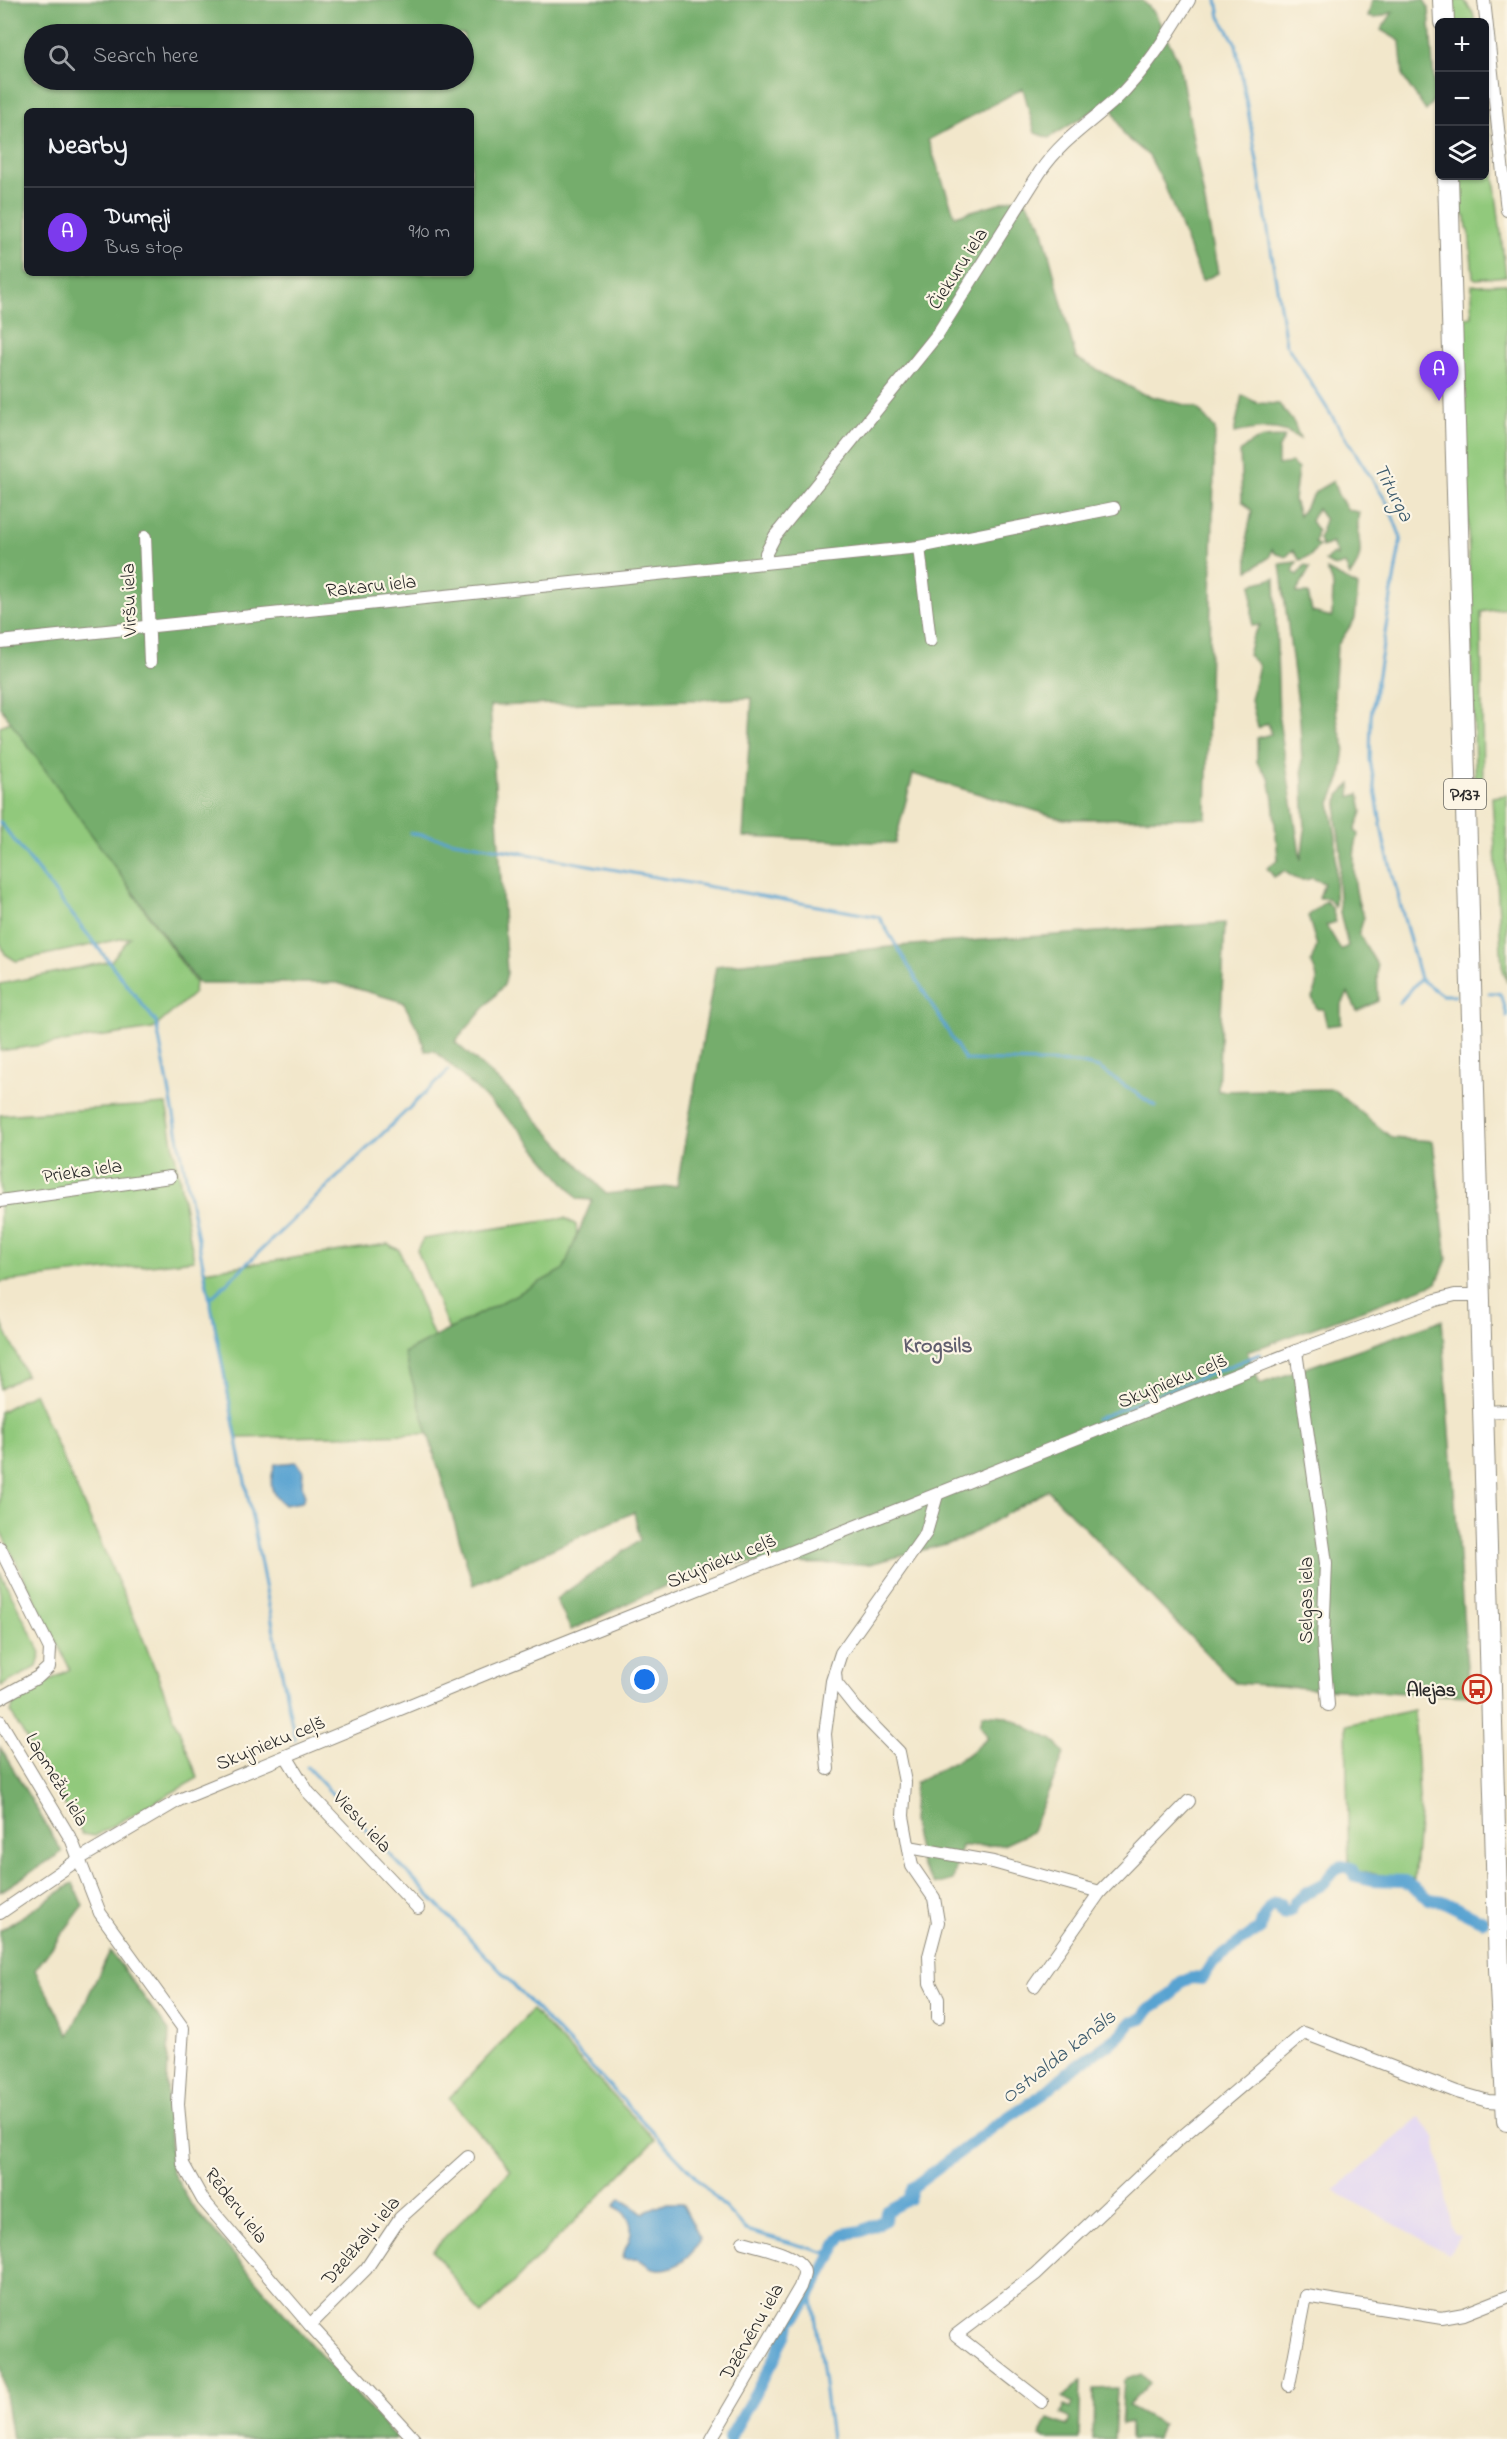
<!DOCTYPE html>
<html lang="en">
<head>
<meta charset="utf-8">
<style>
	:root { --surface:#171b24; --page:#20242c; --text:#f1f3f6; --muted:#9ea1a6; --line:#363941; --accent:#7c3aed }
	body { margin:0; font-family:"Indie Flower",sans-serif; background:var(--page); color:var(--text) }
	.controls { position:absolute; right:18px; top:18px; display:grid; overflow:hidden; border-radius:9px; box-shadow:0 2px 4px #0004 }
	.controls button { width:54px; height:54px; display:grid; place-items:center; padding:0; border:0; border-bottom:2px solid var(--line); background:var(--surface); color:var(--text); font:30px sans-serif }
	.you { position:absolute; left:645px; top:1680px; width:21px; height:21px; margin:-15px; border:4px solid #fff; border-radius:50%; background:#1a73e8; box-shadow:0 0 0 9px #1a73e833 }
	.badge { display:grid; place-items:center; width:39px; height:39px; border-radius:50%; background:var(--accent); color:#fff; font-size:20px; font-weight:700 }
	.pin { position:absolute; translate:-50% -50px; filter:drop-shadow(0 2px 3px #0008) }
	.pin::after { content:''; position:absolute; top:32px; width:21px; height:18px; background:inherit; clip-path:polygon(0 0,100% 0,50% 100%) }
	.list { margin:0; padding:0; list-style:none }
	h2 { display:flex; justify-content:space-between; align-items:center; height:78px; margin:0; padding:0 24px; font-size:26px }
	h2 small { font-size:20px; font-weight:400; color:var(--muted) }
	.list li { display:grid; grid-template-columns:39px 1fr auto; gap:18px; align-items:center; box-sizing:border-box; height:90px; padding:0 24px; border-top:2px solid var(--line) }
	.list b { display:block; font-size:22px; white-space:nowrap }
	.list p { margin:0; font-size:20px; white-space:nowrap; color:var(--muted) }
	.list em { font-size:20px; font-style:normal; color:var(--muted) }
	.icon { flex:none; width:33px; height:33px; fill:none; stroke:currentColor; stroke-width:2; stroke-linecap:round; stroke-linejoin:round }
	.map { position:relative; flex:none; width:1507px; height:2439px; overflow:hidden }
	.search { position:absolute; background:var(--surface); box-shadow:0 2px 4px #0004; left:24px; top:24px; width:450px; height:66px; display:flex; align-items:center; gap:15px; box-sizing:border-box; padding:0 21px; border-radius:33px; color:var(--muted); font-size:22px }
	.panel { position:absolute; background:var(--surface); box-shadow:0 2px 4px #0004; left:24px; top:108px; width:450px; height:168px; border-radius:9px }
	.map>svg:first-child { display:block }
	.built { fill:#e0d4f4 }
	.green { fill:#91c97c; stroke:#5e7a54; stroke-width:1.5 }
	.forest { fill:#74ad6c; stroke:#506c4c; stroke-width:1.5; fill-rule:evenodd }
	.water { fill:#59a3d1; stroke:#42677e; stroke-width:1.5 }
	.lines { fill:none; stroke-linecap:round; stroke-linejoin:round }
	.stream { stroke:#59a3d1; stroke-width:3 }
	.canal { stroke:#59a3d1; stroke-width:12 }
	.minor-casing { stroke:#8e897b; stroke-width:14 }
	.primary-casing { stroke:#8e897b; stroke-width:22 }
	.minor { stroke:#fff; stroke-width:12 }
	.primary { stroke:#fff; stroke-width:20 }
	.labels { text-anchor:middle; stroke-width:4.5; stroke-linejoin:round; paint-order:stroke }
	.shield { fill:#fcf5e5; stroke:#6a6863; stroke-width:1.5 }
	.shield-label { font-size:18px; font-weight:bold; fill:#2b2b2b }
	.street-label { font-size:20px; fill:#2b2b2b; stroke:#fcf5e5 }
	.poi-label { font-size:20px; font-weight:bold; fill:#2b2b2b; stroke:#fcf5e5; text-anchor:end }
	.water-label { font-size:21px; font-style:italic; fill:#3d5b6d; stroke:#fcf5e5 }
	.quarter-label { font-size:22px; font-weight:bold; fill:#605e6e; stroke:#fcf5e5 }
</style>
</head>
<body>
<div class="map">
<svg width="1507" height="2439" viewBox="0 0 1507 2439">
	<rect width="100%" height="100%" fill="#fcf5e5"/>
	<filter id="ink" filterUnits="userSpaceOnUse"><feTurbulence type="fractalNoise" baseFrequency=".0167" numOctaves="2"/><feDisplacementMap in="SourceGraphic" scale="12" xChannelSelector="R" yChannelSelector="G"/><feConvolveMatrix kernelMatrix="1 2 1 2 8 2 1 2 1" color-interpolation-filters="sRGB"/></filter>
	<filter id="wash" filterUnits="userSpaceOnUse"><feTurbulence type="fractalNoise" baseFrequency=".008" numOctaves="4" result="noise"/><feDisplacementMap in="SourceGraphic" scale="24" xChannelSelector="R" yChannelSelector="G"/><feGaussianBlur stdDeviation="1.35" result="paint"/><feColorMatrix in="noise" values="0 0 0 0 0 0 0 0 0 0 0 0 0 0 0 0 0 1.4 0 .05"/><feComposite in="paint" operator="in"/></filter>
	<g filter="url(#wash)">
		<rect width="100%" height="100%" fill="#f2e7cb"/>
		<polygon class="built" points="1420,2117 1435,2138 1453,2234 1459,2237 1449,2254 1334,2191"/>
		<g class="green">
			<polygon points="1452,0 1464,0 1473,13 1475,22 1452,22"/>
			<polygon points="1485,102 1506,276 1476,279 1473,277 1469,230 1467,229 1466,217 1461,213 1459,176 1484,176"/>
			<polygon points="1507,284 1507,608 1481,612 1483,797 1476,798 1462,319 1472,317 1472,285"/>
			<polygon points="13,721 195,982 194,993 153,1029 0,1051 0,984 111,961 130,937 16,961 5,954 0,942 0,726"/>
			<polygon points="1507,795 1507,983 1502,966 1492,797"/>
			<polygon points="166,1104 194,1260 0,1282 0,1115"/>
			<polygon points="565,1218 576,1225 598,1418 487,1425 417,1250 423,1239"/>
			<polygon points="388,1244 399,1250 468,1422 463,1433 236,1438 204,1271"/>
			<polygon points="0,1319 26,1375 0,1389"/>
			<polygon points="34,1393 140,1631 198,1778 95,1836 82,1834 11,1713 14,1701 70,1669 0,1530 0,1412"/>
			<polygon points="0,1572 41,1653 37,1667 1,1686"/>
			<polygon points="1414,1710 1420,1814 1414,1880 1349,1870 1346,1725"/>
			<polygon points="532,2010 655,2140 481,2315 433,2250 511,2170 449,2098"/>
		</g>
		<g class="forest">
			<path d="M0 0H1142L1155 13 1179 63 1218 273 1202 281 1164 184 1149 156 1124 135 1109 101 1049 138 1035 133 1023 88 928 140 955 216 1022 196 1041 223 1076 358 1143 394 1197 408 1215 429 1206 818 1063 819 913 774 895 843 743 837 752 698 490 706 507 973 504 985 455 1042 511 1092 606 1194 677 1186 716 966 898 946 1225 923 1218 1091 1333 1089 1392 1138 1433 1141 1447 1259 1437 1283 1247 1352 1260 1384 1442 1320 1469 1696 1322 1689 1235 1683 1048 1490 961 1540 870 1564 714 1563 571 1630 556 1599 640 1540 634 1512 473 1585 404 1353 563 1270 592 1200 578 1199 519 1129 435 1051H425L420 1033 403 1002 337 983H198L0 707ZM34 34H464V80H34ZM27 111H471V273H27Z"/>
			<polygon points="1372,0 1424,0 1429,8 1435,98 1426,111 1403,77 1400,41 1381,30 1393,12 1376,18 1368,17"/>
			<path d="M1242 395 1257 403 1279 404 1294 423 1300 439C1279 424 1258 428 1234 433Z"/>
			<path d="M1285 437 1278 450V465L1291 463 1298 469 1294 500 1299 516 1316 491 1333 481 1338 495 1348 510 1359 512C1353 539 1370 549 1350 576L1345 564 1335 567 1325 561 1333 554 1338 556 1332 543 1322 547 1319 539 1325 520 1317 509 1311 521 1317 530 1315 543 1319 546 1310 556 1300 560 1293 550 1286 557 1275 553 1272 549 1270 557 1248 571 1247 535 1252 511 1242 501 1240 452C1254 437 1266 437 1285 437Z"/>
			<path d="M1297 562 1293 571 1297 575 1305 565 1310 568 1296 593H1308L1312 612 1332 617 1333 586 1327 570 1358 586 1355 619 1337 646 1334 697 1339 729 1345 747 1341 777 1330 803 1336 837 1335 907 1328 898H1319L1324 883 1312 878C1300 883 1294 878 1284 871L1274 877 1267 868 1278 859 1273 799 1269 778 1257 762V738L1271 734 1268 723 1258 728 1251 700 1259 665 1248 655 1253 636 1260 625 1252 626V584L1275 578 1279 720 1301 860 1305 830 1300 720 1280 564Z"/>
			<path d="M1351 784 1350 797 1359 794 1362 812 1355 831 1359 834C1350 855 1354 898 1364 917L1359 934 1377 965 1378 1001 1357 1011 1348 993 1341 1005V1024L1327 1026 1323 1009H1317L1312 998C1320 984 1318 976 1311 962L1317 946 1308 916 1326 901 1332 908 1336 922 1326 925 1341 950 1348 946 1340 913 1338 881 1341 851 1336 818 1339 795Z"/>
			<path d="M983 1714 1006 1716 1053 1740 1064 1753C1055 1781 1041 1805 1032 1832L1003 1845 961 1846 953 1880 935 1885 921 1865 912 1821 915 1783 967 1755 988 1738 980 1724Z"/>
			<polygon points="0,1747 62,1852 0,1892"/>
			<polygon points="73,1883 83,1906 35,1970 69,2035 110,1951 169,2031 167,2086 172,2171 192,2206 307,2340 397,2439 12,2439 0,2363 0,1931"/>
			<polygon points="1141,2374 1150,2383 1128,2406 1162,2424 1157,2439 1130,2439 1130,2423 1121,2425 1124,2380"/>
			<polygon points="1081,2381 1079,2439 1045,2439 1040,2436 1048,2419 1067,2426 1070,2419 1061,2414 1065,2405 1070,2408 1072,2403 1063,2397"/>
			<polygon points="1117,2388 1114,2439 1093,2439 1094,2389"/>
		</g>
		<g class="water">
			<path d="M296 1462 303 1470 302 1485 305 1496 302 1502 284 1505C269 1493 269 1482 275 1464Z"/>
			<path d="M620 2198 643 2213 667 2203H682L700 2238C694 2256 674 2273 653 2268 647 2267 643 2260 637 2259 631 2259 628 2260 623 2259 623 2250 626 2248 629 2241 635 2225 628 2213 614 2206Z"/>
		</g>
		<g class="lines">
			<g class="stream">
				<polyline points="1217,0 1220,17 1236,44 1257,161 1286,344 1388,504 1401,538 1371,716 1370,760 1384,842 1420,979 1442,995 1455,995"/>
				<polyline points="0,822 156,1022 295,1740"/>
				<polyline points="410,833 879,917 965,1060 1078,1063 1099,1068 1155,1106"/>
				<polyline points="1489,993 1499,993 1502,996 1507,1016"/>
				<polyline points="1399,1003 1420,979"/>
				<polyline points="211,1298 448,1071"/>
				<polyline points="1096,1419 1260,1354"/>
				<polyline points="307,1767 746,2230 823,2252 833,2249"/>
				<polyline points="812,2291 831,2439"/>
			</g>
			<path class="canal" d="M729 2439 773 2362 791 2322 804 2306 843 2234 862 2231 885 2220 886 2211 909 2199 913 2187 996 2125 1045 2093 1067 2073 1121 2035 1131 2022 1142 2019 1149 2009 1170 1996 1181 1982 1192 1978 1202 1979 1213 1962 1254 1932 1260 1930C1261 1920 1267 1908 1275 1903L1280 1904V1910L1284 1914 1290 1911 1295 1902 1308 1892 1324 1884 1334 1870 1341 1866 1351 1868 1355 1876 1373 1880 1404 1881 1429 1899 1442 1901 1483 1921"/>
		</g>
	</g>
	<g filter="url(#ink)">
		<g class="lines">
			<g class="minor-casing">
				<g id="minor">
					<polyline points="1484,0 1507,210"/>
					<polyline points="145,537 150,662"/>
					<polyline points="919,547 930,641"/>
					<path d="M766 562V553L775 536 937 335 1040 172C1062 140 1086 126 1114 101 1145 72 1167 36 1189 0"/>
					<polyline points="0,642 919,547 1114,508"/>
					<polyline points="0,1201 170,1177"/>
					<polyline points="1296,1351 1326,1563 1323,1641 1328,1705"/>
					<polyline points="1483,1412 1507,1411"/>
					<polyline points="0,1548 50,1649 49,1667 38,1677 0,1698"/>
					<polyline points="835,1672 836,1683 856,1708 899,1752 905,1782 903,1816 912,1866 934,1898 938,1922 929,1956 930,1983 938,1999 938,2018"/>
					<polyline points="0,1721 72,1841 100,1913 183,2028 178,2104 183,2164 203,2200 310,2325 414,2439"/>
					<polyline points="286,1756 308,1792 418,1908"/>
					<polyline points="828,1769 825,1734 832,1681 841,1653 926,1533 937,1495"/>
					<polyline points="909,1847 993,1862 1100,1892"/>
					<polyline points="0,1913 79,1859 179,1800 495,1670 1296,1351 1436,1300 1455,1295 1479,1295"/>
					<polyline points="1034,1986 1100,1892 1189,1801"/>
					<polyline points="310,2325 366,2269 400,2218 468,2157"/>
					<polyline points="1289,2385 1306,2296 1442,2318 1464,2314 1507,2297"/>
					<polyline points="1042,2402 956,2335 1036,2274 1178,2140 1304,2033 1457,2092 1488,2101 1505,2102"/>
					<path d="M711 2439 800 2287C801 2283 804 2277 804 2273 804 2255 757 2246 743 2242"/>
				</g>
			</g>
			<g class="primary-casing">
				<g id="primary">
					<polyline points="1443,0 1444,22"/>
					<polyline points="1448,176 1499,1969 1507,2121"/>
				</g>
			</g>
			<use href="#minor" class="minor"/>
			<use href="#primary" class="primary"/>
		</g>
	</g>
	<defs>
		<g id="bus-ring" transform="scale(1.5)"><circle r="9.5" fill="#fcf5e5" stroke="#c8321e" stroke-width="1.5"/><path d="M-5-6H5V4H4V6H2V4H-2V6H-4V4H-5ZM-3.5-4V0h7V-4ZM-3.5 1.2v1.5H-2V1.2ZM2 1.2v1.5H3.5V1.2Z" fill="#c8321e"/></g>
	</defs>
	<g fill-rule="evenodd">
		<use href="#bus-ring" x="1477" y="1689"/>
	</g>
	<g class="labels">
		<rect class="shield" x="1444" y="779" width="42" height="30" rx="4.5"/>
		<g class="shield-label">
			<text x="1465" y="800">P137</text>
		</g>
		<g class="street-label">
			<text transform="translate(957 268) rotate(-57)" y="7">Čiekuru iela</text>
			<text transform="translate(371 585) rotate(-6)" y="7">Rakaru iela</text>
			<text transform="translate(128 600) rotate(-92)" y="7">Viršu iela</text>
			<text transform="translate(82 1170) rotate(-8)" y="7">Prieka iela</text>
			<text transform="translate(1172 1380) rotate(-22)" y="7">Skujnieku ceļš</text>
			<text transform="translate(721 1560) rotate(-22)" y="7">Skujnieku ceļš</text>
			<text transform="translate(1305 1600) rotate(-90)" y="7">Selgas iela</text>
			<text transform="translate(270 1742) rotate(-22)" y="7">Skujnieku ceļš</text>
			<text transform="translate(58 1779) rotate(59)" y="7">Lapmežu iela</text>
			<text transform="translate(363 1821) rotate(47)" y="7">Viesu iela</text>
			<text transform="translate(237 2205) rotate(52)" y="7">Rēderu iela</text>
			<text transform="translate(360 2240) rotate(-50)" y="7">Dzelzkaļu iela</text>
			<text transform="translate(751 2331) rotate(-60)" y="7">Dzērvēnu iela</text>
		</g>
		<g class="poi-label">
			<text x="1456" y="1696">Alejas</text>
		</g>
		<g class="water-label">
			<text transform="translate(1394 492) rotate(62)" y="7">Titurga</text>
			<text transform="translate(1058 2056) rotate(-38)" y="7">Ostvalda kanāls</text>
		</g>
		<g class="quarter-label">
			<text x="938" y="1352">Krogsils</text>
		</g>
	</g>
</svg>
<div class="controls">
<button>+</button>
<button>−</button>
<button><svg class="icon" aria-label="layers" viewBox="0 0 24 24"><path d="M12 4l9 5-9 5-9-5zM3 14l9 5 9-5"/></svg></button>
</div>
<div class="you"></div>
<div class="pin badge" style="left:1439px;top:401px">A</div>
<div class="search"><svg class="icon" aria-label="search" viewBox="0 0 24 24"><circle cx="10" cy="10" r="6"/><path d="M15 15l6 6"/></svg>Search here</div>
<section class="panel">
<h2>Nearby<small></small></h2>
<ul class="list">
<li><span class="badge">A</span><div><b>Dumpji</b><p>Bus stop</p></div><em>910 m</em></li>
</ul>
</section>
</div>
</body>
</html>
